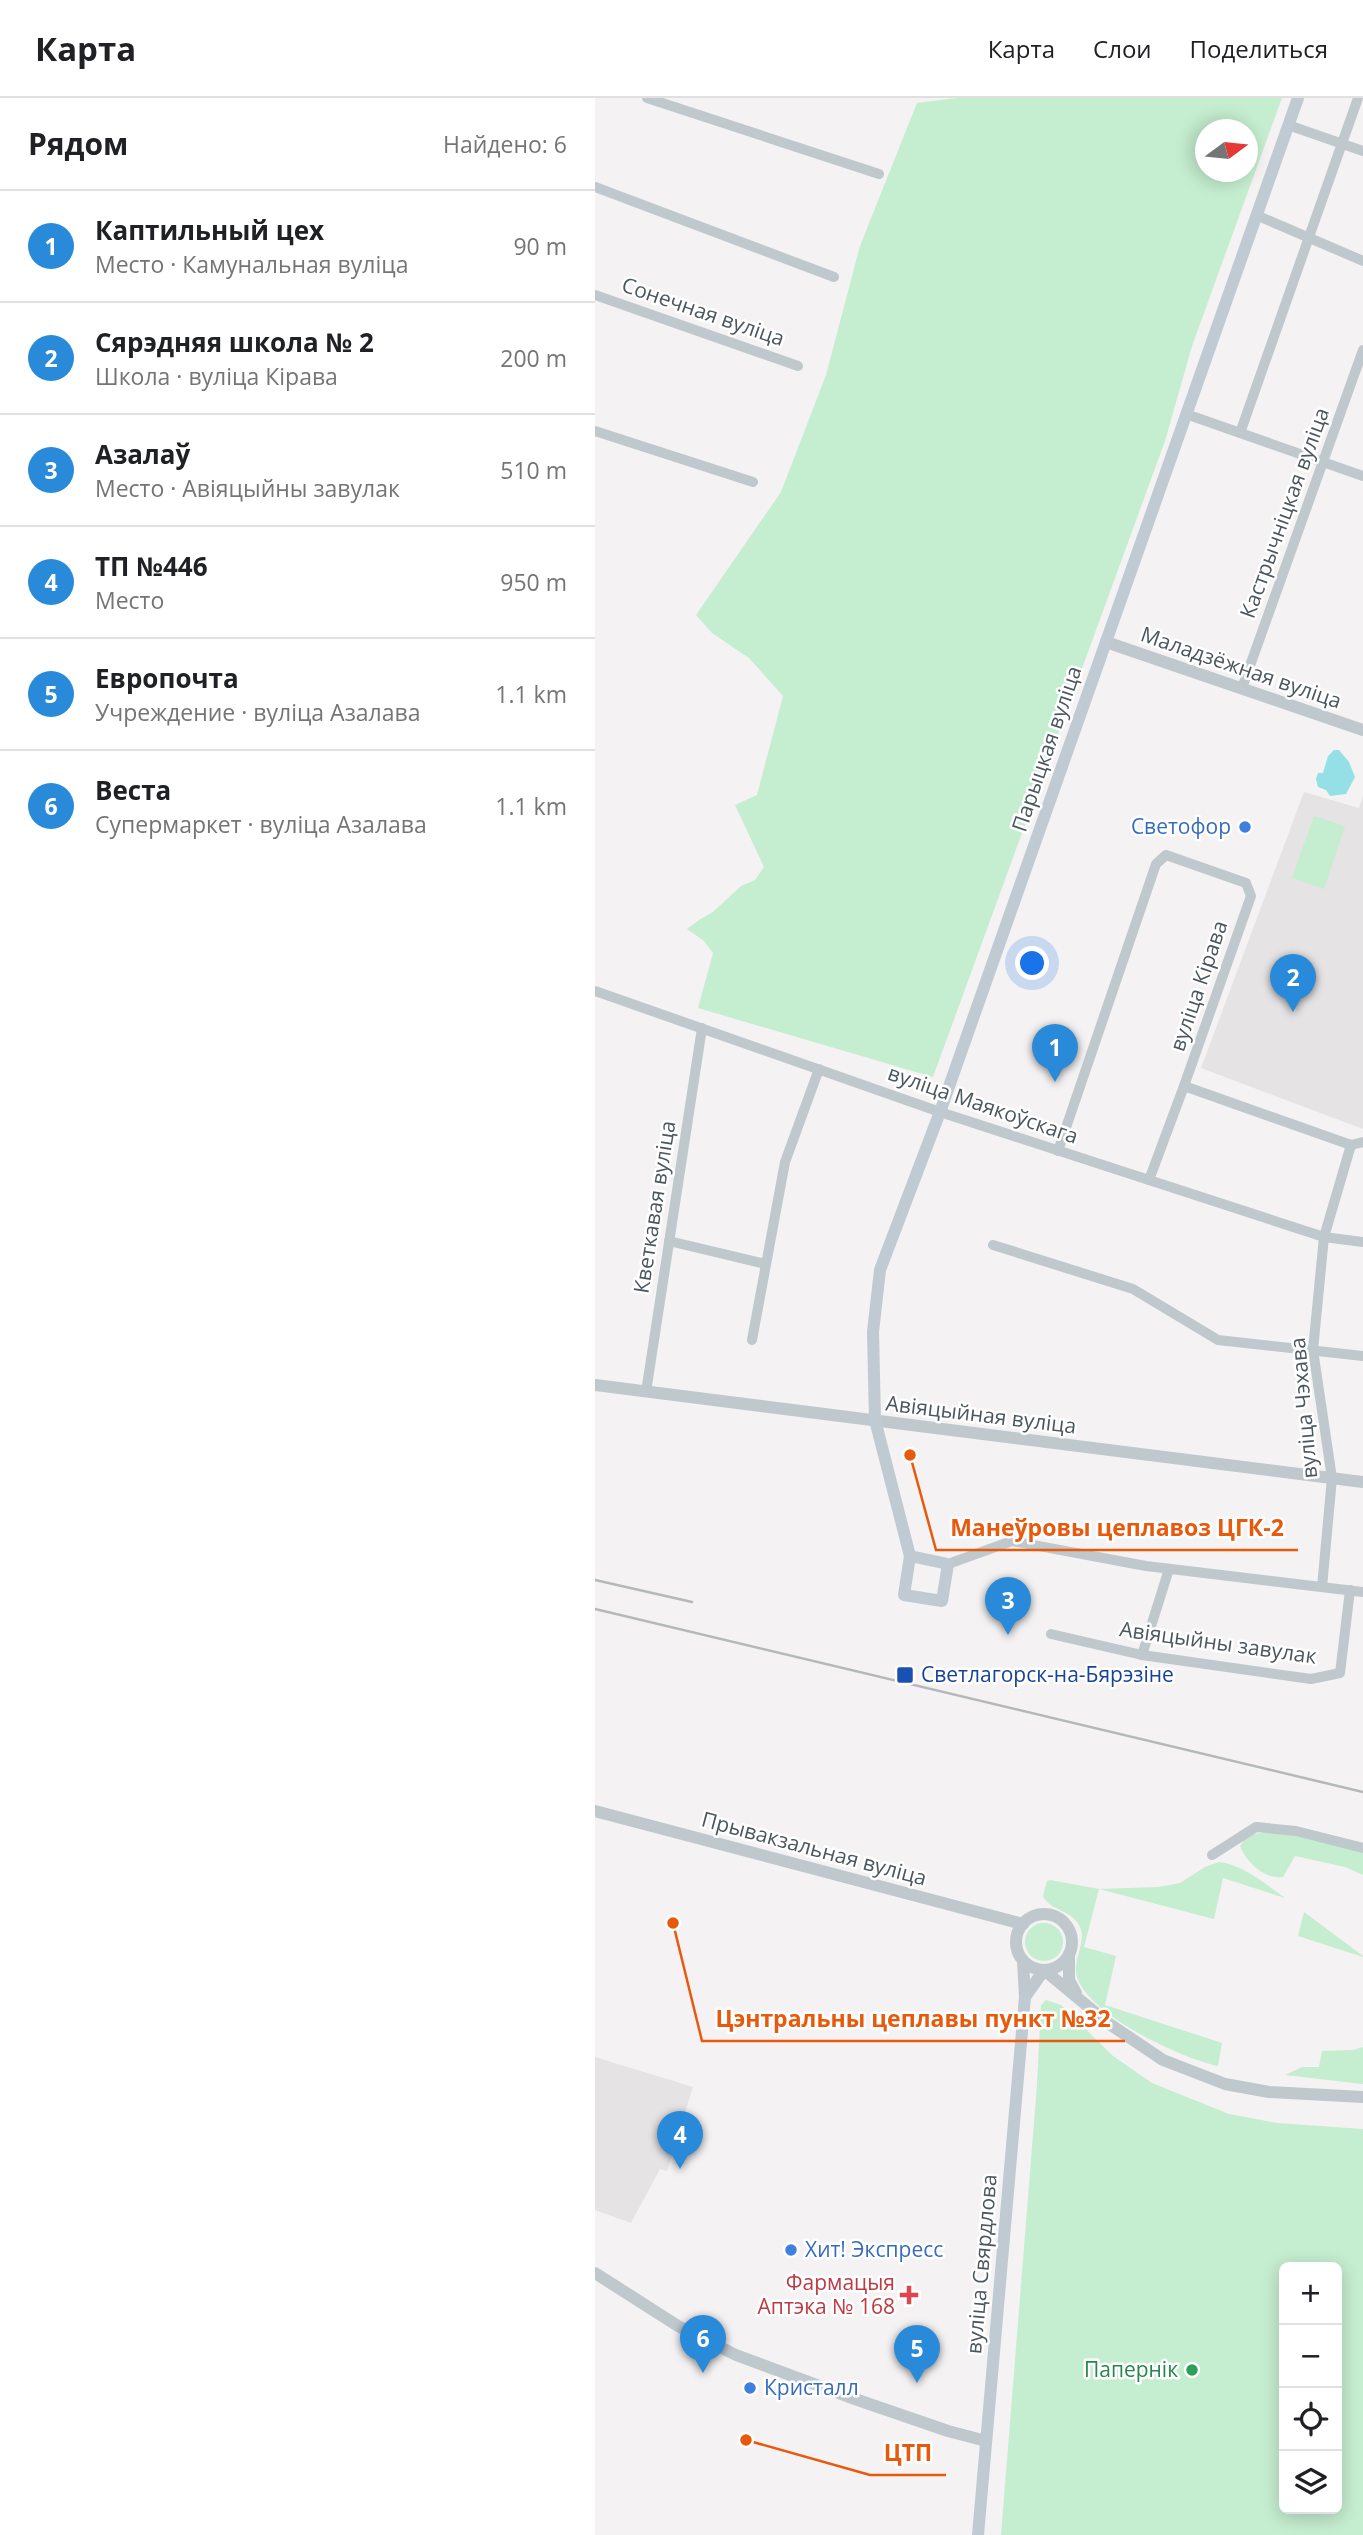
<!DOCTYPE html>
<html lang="ru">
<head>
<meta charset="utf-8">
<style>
	:root { --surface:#fff; --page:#f6f6f6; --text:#202124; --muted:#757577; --line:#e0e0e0; --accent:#288ad8 }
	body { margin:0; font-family:"Open Sans",sans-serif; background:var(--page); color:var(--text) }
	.controls { position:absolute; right:21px; bottom:21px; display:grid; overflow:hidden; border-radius:10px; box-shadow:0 4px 18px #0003 }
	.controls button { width:63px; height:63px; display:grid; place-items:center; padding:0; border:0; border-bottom:2px solid var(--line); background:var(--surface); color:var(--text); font:35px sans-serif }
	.compass { position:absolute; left:600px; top:21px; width:63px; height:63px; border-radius:50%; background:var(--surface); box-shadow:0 4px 18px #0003; rotate:75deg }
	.you { position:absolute; left:438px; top:866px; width:24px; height:24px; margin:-18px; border:5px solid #fff; border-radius:50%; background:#1a73e8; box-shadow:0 0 0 10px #1a73e833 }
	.badge { display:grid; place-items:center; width:46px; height:46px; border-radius:50%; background:var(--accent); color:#fff; font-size:23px; font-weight:700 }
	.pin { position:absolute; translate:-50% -58px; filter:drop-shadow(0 2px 4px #0008) }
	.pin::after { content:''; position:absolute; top:37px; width:24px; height:21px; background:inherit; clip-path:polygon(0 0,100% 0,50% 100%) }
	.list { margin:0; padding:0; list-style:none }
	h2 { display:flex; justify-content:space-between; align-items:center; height:91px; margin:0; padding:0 28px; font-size:30px }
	h2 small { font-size:23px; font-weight:400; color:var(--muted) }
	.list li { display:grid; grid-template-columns:46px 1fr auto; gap:21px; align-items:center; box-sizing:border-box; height:112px; padding:0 28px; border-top:2px solid var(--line) }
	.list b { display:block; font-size:26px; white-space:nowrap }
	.list p { margin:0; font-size:23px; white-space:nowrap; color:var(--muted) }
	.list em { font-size:23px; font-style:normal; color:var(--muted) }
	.icon { flex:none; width:38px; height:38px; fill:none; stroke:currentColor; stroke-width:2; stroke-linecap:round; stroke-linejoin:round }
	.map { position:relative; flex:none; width:768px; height:2437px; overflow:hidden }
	header { display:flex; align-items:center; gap:42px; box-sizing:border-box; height:98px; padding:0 35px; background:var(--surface); border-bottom:2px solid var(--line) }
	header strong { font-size:33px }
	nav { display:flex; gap:38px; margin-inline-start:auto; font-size:24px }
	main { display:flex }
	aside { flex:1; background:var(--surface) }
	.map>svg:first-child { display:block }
	.education { fill:#e5e3e3 }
	.green { fill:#c5edcf; fill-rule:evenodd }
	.water { fill:#95e0e7 }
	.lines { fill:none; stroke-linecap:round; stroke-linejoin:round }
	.minor { stroke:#bfc8cd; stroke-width:10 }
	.tertiary { stroke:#bfc8cd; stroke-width:12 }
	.secondary { stroke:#bfcad2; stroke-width:12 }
	.rail { stroke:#b4b8bb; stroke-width:2.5 }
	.shop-dot { fill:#3f7fe0; stroke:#fff; stroke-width:2.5 }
	.transit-dot { fill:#1a4fb4; stroke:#fff; stroke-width:2.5 }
	.health-dot { fill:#e0444e; stroke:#fff; stroke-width:2.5 }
	.leisure-dot { fill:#2e9e5b; stroke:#fff; stroke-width:2.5 }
	.labels { text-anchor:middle; stroke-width:5; stroke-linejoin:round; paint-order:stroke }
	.street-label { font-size:21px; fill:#4b575e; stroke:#fff }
	.shop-label { font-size:21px; fill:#366cbe; stroke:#fff; text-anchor:start }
	.transit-label { font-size:21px; fill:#164399; stroke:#fff; text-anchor:start }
	.health-label { font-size:21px; fill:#be3a42; stroke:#fff; text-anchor:end }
	.leisure-label { font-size:21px; fill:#27864d; stroke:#fff; text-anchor:end }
	.leader { fill:none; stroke:#e8590c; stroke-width:2.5 }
	.callout-dot { fill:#e8590c; stroke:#fff; stroke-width:2.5 }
	.callout-label { font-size:23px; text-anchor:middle; font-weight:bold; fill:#e8590c; stroke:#fff; stroke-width:5; stroke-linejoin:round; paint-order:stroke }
</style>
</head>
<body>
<header>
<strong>Карта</strong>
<nav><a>Карта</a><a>Слои</a><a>Поделиться</a></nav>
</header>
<main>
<aside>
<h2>Рядом<small>Найдено: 6</small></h2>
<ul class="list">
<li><span class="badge">1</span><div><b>Каптильный цех</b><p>Место · Камунальная вуліца</p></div><em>90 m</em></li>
<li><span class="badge">2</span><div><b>Сярэдняя школа № 2</b><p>Школа · вуліца Кірава</p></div><em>200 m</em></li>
<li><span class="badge">3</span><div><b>Азалаў</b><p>Место · Авіяцыйны завулак</p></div><em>510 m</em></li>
<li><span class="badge">4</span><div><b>ТП №446</b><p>Место</p></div><em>950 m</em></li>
<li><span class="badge">5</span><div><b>Европочта</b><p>Учреждение · вуліца Азалава</p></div><em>1.1 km</em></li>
<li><span class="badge">6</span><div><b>Веста</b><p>Супермаркет · вуліца Азалава</p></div><em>1.1 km</em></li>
</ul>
</aside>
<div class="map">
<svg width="768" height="2437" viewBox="0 0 768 2437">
	<rect width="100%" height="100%" fill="#f4f2f2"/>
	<g class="education">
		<polygon points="709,694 764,710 768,698 768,1031 606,970"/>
		<polygon points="0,1959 98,1989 72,2073 65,2071 36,2125 0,2112"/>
	</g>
	<g class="green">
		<path d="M362 0H687L597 248 570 343 338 979 103 910 118 855 109 843 92 831 104 822 118 814 146 788 160 782 169 769 140 707 162 697 188 598 154 560 117 535 101 517 186 394 231 277 265 148 322 5ZM610 32H652V74H610Z"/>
		<polygon points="719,718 750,728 729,791 697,780"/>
		<path d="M664 1735H695L768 1752V1777L750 1769 700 1758 688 1779C670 1782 651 1764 645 1748L652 1738Z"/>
		<path d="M624 1764C649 1767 670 1786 690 1800L628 1780 619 1821 504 1791 489 1849 521 1858 510 1907 627 1945 623 1968C585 1960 494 1917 482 1879 477 1862 493 1843 484 1827 475 1811 455 1813 448 1798L452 1783 455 1782 504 1791 564 1789 585 1785 610 1769Z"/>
		<polygon points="709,1814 768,1858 768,1859 703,1838"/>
		<circle cx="449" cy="1844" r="19"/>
		<path d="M451 1902 466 1907 518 1958 557 1985 634 2016 682 2025 768 2031V2437H406L442 1987 446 1907ZM689 2169H742V2411H689Z"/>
		<polygon points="768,1949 768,1986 690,1977 707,1969 724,1969 727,1953 758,1952"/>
	</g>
	<polygon class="water" points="739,652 744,652 754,664 760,679 751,696 735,698 731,692 723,689 721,681 723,675 728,675 733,658"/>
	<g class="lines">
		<g class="minor">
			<polyline points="52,0 284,76"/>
			<polyline points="693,27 768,53"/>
			<polyline points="0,89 239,179"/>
			<polyline points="661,117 768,163"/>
			<polyline points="0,197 203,268"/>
			<polyline points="591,316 768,378"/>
			<polyline points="0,333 158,384"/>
			<polyline points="645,335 763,0"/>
			<polyline points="647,590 768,252"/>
			<polyline points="0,893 345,1014 554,1082 729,1139 768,1144"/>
			<polyline points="589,988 756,1047 768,1044"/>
			<polyline points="463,1053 561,766 571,757 651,785 656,798 589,988 554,1082"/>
			<polyline points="74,1143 170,1166"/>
			<polyline points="398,1147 538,1191 623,1242 768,1258"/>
			<polyline points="157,1242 190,1064 224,971"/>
			<polyline points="51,1294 107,930"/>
			<polyline points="353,1466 417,1443 551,1468 768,1494"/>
			<polyline points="727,1489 737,1380 718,1252 729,1139 756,1047"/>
			<polyline points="456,1536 547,1557 716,1581 745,1575 755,1492"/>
			<polyline points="547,1557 574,1471"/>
			<polyline points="617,1757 661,1729 701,1733 768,1750"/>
		</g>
		<g class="tertiary">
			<polyline points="511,544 768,632"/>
			<polyline points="0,1287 768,1384"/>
			<polyline points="0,1713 428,1826"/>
			<circle cx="449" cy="1844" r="28"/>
			<polyline points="474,1856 474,1882 481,1895"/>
			<polyline points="428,1863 430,1899"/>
			<polyline points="430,1899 449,1872 513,1925 568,1962 630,1986 674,1994 768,1999"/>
			<polyline points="0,2175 83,2228 141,2257 254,2299 353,2333 391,2343"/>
		</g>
		<g class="secondary">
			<polyline points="315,1458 353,1466 347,1503 309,1497 315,1458 280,1322 278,1234 285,1172 345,1014 703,0"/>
			<polyline points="383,2437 430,1899"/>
		</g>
		<g class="rail">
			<polyline points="0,1482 97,1504"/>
			<polyline points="0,1511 768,1694"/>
		</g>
	</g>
	<g class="shop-dot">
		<circle cx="650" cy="729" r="7"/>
		<circle cx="196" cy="2152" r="7"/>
		<circle cx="155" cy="2290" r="7"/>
	</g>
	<rect class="transit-dot" x="301" y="1568" width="18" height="18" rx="3.5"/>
	<path class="health-dot" d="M310.5 2186.5h7v7h7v7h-7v7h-7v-7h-7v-7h7z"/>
	<circle class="leisure-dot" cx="597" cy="2272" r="7"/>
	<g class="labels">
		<g class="street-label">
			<text transform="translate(108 214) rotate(19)" y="7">Сонечная вуліца</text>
			<text transform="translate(690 415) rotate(-70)" y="7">Кастрычніцкая вуліца</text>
			<text transform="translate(646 570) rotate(19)" y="7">Маладзёжная вуліца</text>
			<text transform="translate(452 651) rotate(-71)" y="7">Парыцкая вуліца</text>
			<text transform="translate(604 888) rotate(-71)" y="7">вуліца Кірава</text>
			<text transform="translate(388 1007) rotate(19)" y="7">вуліца Маякоўскага</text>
			<text transform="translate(60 1109) rotate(-81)" y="7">Кветкавая вуліца</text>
			<text transform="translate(709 1310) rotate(-95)" y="7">вуліца Чэхава</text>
			<text transform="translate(386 1317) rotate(7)" y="7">Авіяцыйная вуліца</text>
			<text transform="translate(623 1545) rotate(8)" y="7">Авіяцыйны завулак</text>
			<text transform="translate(219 1751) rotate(15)" y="7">Прывакзальная вуліца</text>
			<text transform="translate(387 2166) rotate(-85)" y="7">вуліца Свярдлова</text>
		</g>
		<g class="shop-label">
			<text x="636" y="736" text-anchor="end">Светофор</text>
			<text x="210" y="2159">Хит! Экспресс</text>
			<text x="169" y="2297">Кристалл</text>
		</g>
		<g class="transit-label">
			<text x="326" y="1584">Светлагорск-на-Бярэзіне</text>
		</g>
		<g class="health-label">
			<text x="300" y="2192">Фармацыя<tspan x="300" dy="24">Аптэка № 168</tspan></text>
		</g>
		<g class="leisure-label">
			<text x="583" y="2279">Папернік</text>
		</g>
	</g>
	<path class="leader" d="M315 1357L341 1452H703M78 1825L107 1943H530M151 2342L275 2377H351"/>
	<g class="callout-dot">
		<circle cx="315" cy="1357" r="7"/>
		<circle cx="78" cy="1825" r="7"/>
		<circle cx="151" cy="2342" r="7"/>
	</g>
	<g class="callout-label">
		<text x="522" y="1438">Манеўровы цеплавоз ЦГК-2</text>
		<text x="318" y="1929">Цэнтральны цеплавы пункт №32</text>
		<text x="313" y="2363">ЦТП</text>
	</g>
</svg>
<div class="controls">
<button>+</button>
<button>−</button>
<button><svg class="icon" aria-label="locate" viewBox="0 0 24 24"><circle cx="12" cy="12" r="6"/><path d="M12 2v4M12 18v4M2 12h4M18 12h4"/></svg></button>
<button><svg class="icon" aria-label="layers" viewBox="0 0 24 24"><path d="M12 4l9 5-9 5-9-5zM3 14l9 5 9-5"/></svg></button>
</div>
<svg class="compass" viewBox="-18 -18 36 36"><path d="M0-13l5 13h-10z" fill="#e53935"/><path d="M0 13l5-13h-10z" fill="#757577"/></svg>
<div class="you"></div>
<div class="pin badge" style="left:460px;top:984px">1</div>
<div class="pin badge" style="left:698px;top:914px">2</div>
<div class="pin badge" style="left:413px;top:1537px">3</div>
<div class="pin badge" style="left:85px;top:2071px">4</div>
<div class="pin badge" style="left:322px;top:2285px">5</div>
<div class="pin badge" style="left:108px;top:2275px">6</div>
</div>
</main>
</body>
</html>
